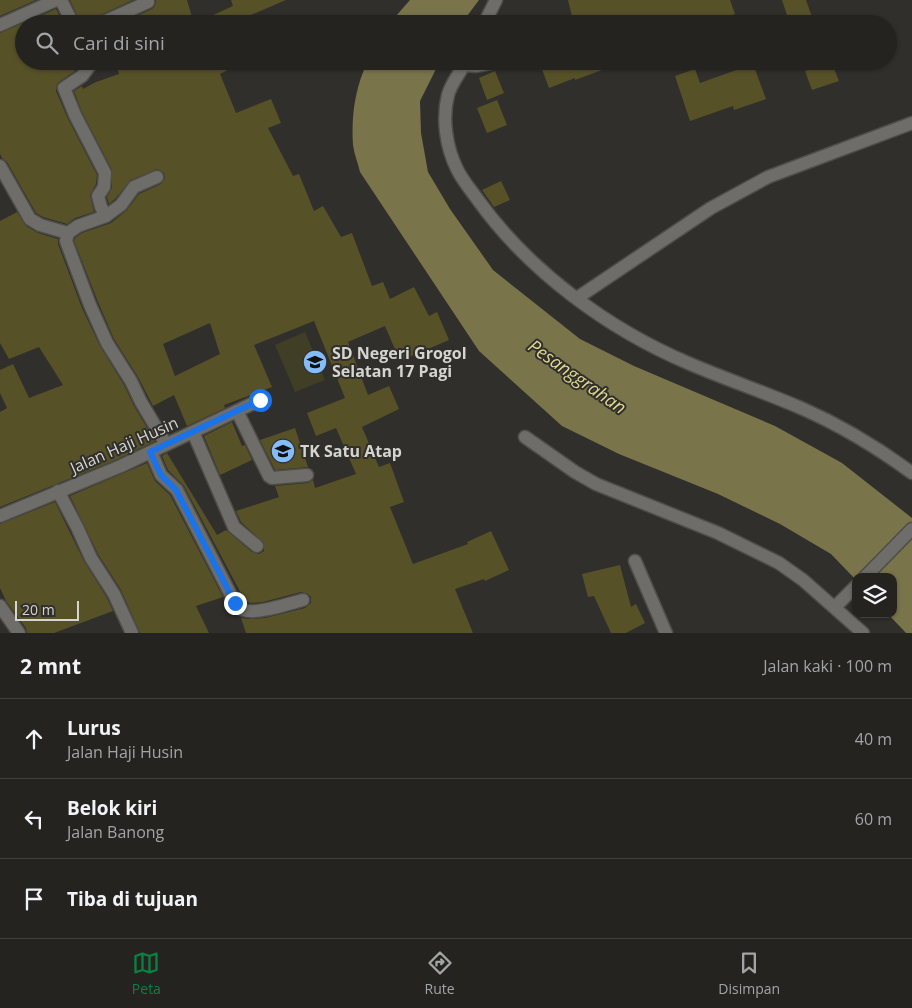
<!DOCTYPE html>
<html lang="id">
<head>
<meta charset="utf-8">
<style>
	:root { --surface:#242320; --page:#2c2b29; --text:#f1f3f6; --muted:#a3a4a5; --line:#41403e; --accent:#0b8043 }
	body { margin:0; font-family:"Open Sans",sans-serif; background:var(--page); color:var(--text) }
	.controls { position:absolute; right:15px; bottom:15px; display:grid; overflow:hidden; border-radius:10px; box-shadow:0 1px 4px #0004 }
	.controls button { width:45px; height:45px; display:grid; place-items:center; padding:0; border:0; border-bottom:1px solid var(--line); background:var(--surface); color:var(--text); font:25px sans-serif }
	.scale { position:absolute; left:15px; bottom:12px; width:64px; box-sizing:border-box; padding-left:5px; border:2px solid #d4d4d1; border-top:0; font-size:14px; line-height:18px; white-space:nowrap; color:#d4d4d1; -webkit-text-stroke:4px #302f2b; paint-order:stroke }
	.stop { position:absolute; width:15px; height:15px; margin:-11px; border:4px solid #1a73e8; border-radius:50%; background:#fff }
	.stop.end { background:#1a73e8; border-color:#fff; box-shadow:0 1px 5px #0008 }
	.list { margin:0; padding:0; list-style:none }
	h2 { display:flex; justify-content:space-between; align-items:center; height:65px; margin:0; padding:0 20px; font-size:21px }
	h2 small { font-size:16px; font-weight:400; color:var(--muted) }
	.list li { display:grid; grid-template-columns:32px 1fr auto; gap:15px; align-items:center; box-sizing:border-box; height:80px; padding:0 20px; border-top:1px solid var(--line) }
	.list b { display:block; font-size:19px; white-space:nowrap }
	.list p { margin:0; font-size:16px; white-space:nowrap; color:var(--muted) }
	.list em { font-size:16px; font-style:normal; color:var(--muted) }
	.icon { flex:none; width:28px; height:28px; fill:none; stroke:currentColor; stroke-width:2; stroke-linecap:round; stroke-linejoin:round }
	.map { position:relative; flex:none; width:912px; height:633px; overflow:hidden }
	.search { position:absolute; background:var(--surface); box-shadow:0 1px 4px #0004; left:15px; right:15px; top:15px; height:55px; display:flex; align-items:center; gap:12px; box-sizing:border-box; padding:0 18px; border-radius:28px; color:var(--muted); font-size:19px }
	.sheet { height:305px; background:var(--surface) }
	nav { display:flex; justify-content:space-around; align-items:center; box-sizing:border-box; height:70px; border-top:1px solid var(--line); background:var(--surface); font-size:14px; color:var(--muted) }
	nav a { display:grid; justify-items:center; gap:2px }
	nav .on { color:var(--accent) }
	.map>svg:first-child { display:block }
	.green { fill:#413e26 }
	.water { fill:#79744a }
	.building { fill:#575128; fill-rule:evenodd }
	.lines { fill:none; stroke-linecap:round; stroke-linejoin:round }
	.minor-casing { stroke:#4d4d49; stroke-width:15 }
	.minor { stroke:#6e6d69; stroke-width:12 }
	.route { stroke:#1a73e8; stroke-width:6 }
	.labels { text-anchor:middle; stroke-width:4; stroke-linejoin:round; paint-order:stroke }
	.poi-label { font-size:16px; font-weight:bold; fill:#d4d4d1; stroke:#302f2b; text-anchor:start }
	.street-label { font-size:16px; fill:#d4d4d1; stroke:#302f2b }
	.water-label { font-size:18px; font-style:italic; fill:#e1d893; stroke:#302f2b }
</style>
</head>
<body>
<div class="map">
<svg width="912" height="633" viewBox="0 0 912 633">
	<rect width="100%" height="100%" fill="#302f2b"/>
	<polygon class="green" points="305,332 325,380 295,392 275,345"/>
	<g class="water">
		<polygon points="410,0 479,0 461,24 389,24"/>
		<path d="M368 61H440L420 101 421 133 428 172 450 209 493 270 580 339 634 366 775 426 842 463 912 518V633H906L888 614H893V577H856V580L831 554 780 524 718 494 619 454 562 426 479 351 360 172C358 163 354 154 353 145 351 117 355 87 368 61Z"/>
	</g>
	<g class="building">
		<polygon points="0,0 36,0 0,16"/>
		<polygon points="70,0 133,0 96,17 91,24 81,24"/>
		<polygon points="156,0 187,0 194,24 119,24 152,9 155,6"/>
		<polygon points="231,0 286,0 230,24 201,24 200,21 233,6"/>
		<polygon points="568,0 730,0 735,14 705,24 574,24"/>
		<polygon points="782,0 806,0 812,17 790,24"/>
		<polygon points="56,9 64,24 24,24 24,61 71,61 75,71 59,82 57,84 56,91 68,119 97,175 96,184 90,195 94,212 75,218 67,224 43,217 36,213 7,162 2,158 0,154 0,33"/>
		<path d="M115 61H245L220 74 236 113 271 99 281 123 268 128 293 176 299 174 314 211 323 206 341 237 352 233 372 286 383 282 390 299 414 287 429 316 437 312 449 340 400 361 385 326 348 342 368 395 389 386 399 409 362 427 379 467 390 463 404 502 390 507 413 564 468 544 467 542 491 531 509 570 485 581 484 579 455 589 473 633H246L241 618 249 619 265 618 305 608 311 603V597L308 594 301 592 263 602 250 603 245 601 184 486 168 470 162 456 167 453 217 535 226 530 252 552 259 554 264 551V543L241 522 236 511 279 497 275 486 308 483 313 480 315 488 356 474 336 428 316 436 307 413 345 398 314 321 254 345 272 387 224 405 225 408 187 426 174 395 153 406 138 377 114 339 98 302 74 241 75 238 82 233 111 223 127 210 139 194 161 184 165 178 164 173 157 169 131 180 115 199 109 204 107 197 112 188V170L82 112 74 91 82 86 83 89 96 82 119 74ZM210 323 220 354 175 376 163 344Z"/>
		<polygon points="539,61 621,61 621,63 575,80 575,78 549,88"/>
		<polygon points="805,61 831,61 839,81 812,90 805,71 808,70"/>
		<polygon points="753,64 766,99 734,110 733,106 690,121 675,76 695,69 700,83"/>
		<polygon points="495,71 504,93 487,100 479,78"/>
		<polygon points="497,100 507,125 487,133 477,108"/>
		<polygon points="501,181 510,200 494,207 482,190"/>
		<polygon points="17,212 26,226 38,233 58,239 58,244 82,308 100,346 124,385 134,406 155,441 118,459 0,507 0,412 7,408 0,393 0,370 13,364 29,398 63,385 39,347 9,359 0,343 0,221"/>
		<polygon points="232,422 242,446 245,445 252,460 220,475 204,436"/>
		<polygon points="295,428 308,467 275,470 260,440"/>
		<polygon points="147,463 155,481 170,495 223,597 196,606 209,633 140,633 121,590 98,554 70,496"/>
		<polygon points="55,502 84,561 107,598 113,611 54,633 27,633 26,628 6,601 0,588 0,524"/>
		<polygon points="620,565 631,607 636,604 645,623 626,633 611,633 594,596 588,597 582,574"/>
	</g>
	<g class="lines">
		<g class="minor-casing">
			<g id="minor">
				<polyline points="61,0 73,24"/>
				<polyline points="99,24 148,2"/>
				<polyline points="484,24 496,0"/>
				<polyline points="0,25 56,0"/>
				<polyline points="90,61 91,64 82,76 64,88 75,115 105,173 104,187 98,196 101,207 106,216"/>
				<path d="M466 61C461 72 451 83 448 95 442 118 446 147 457 169 462 180 471 190 478 200 529 271 608 329 688 363 725 379 764 392 801 408 840 425 878 448 912 473"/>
				<polyline points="464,65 476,66 502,61"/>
				<polyline points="0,166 30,219 40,225 68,233"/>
				<polyline points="157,177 134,187 121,205 106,216 78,226 68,233 66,241 90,305 107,343 131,381 141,402 166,444"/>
				<polyline points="577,298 711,208 768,177 912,123"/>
				<polyline points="237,411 269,476 272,478 307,475"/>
				<polyline points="193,432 234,527 257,546"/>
				<polyline points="525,437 575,472 596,484 718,533 779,563 803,580 863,633"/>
				<path d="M151 452 161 475 177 490 235 603C238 606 240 609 244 610 255 615 291 603 303 600"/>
				<polyline points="58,491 77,527 91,558 114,594 132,633"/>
				<polyline points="0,516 121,466 260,400"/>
				<polyline points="635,561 666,633"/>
				<polyline points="865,577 912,529"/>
				<polyline points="0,606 19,633"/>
				<polyline points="835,607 856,586"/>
			</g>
		</g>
		<use href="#minor" class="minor"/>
	</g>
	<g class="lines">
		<polyline class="route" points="235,603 176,490 161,475 150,452 260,400"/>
	</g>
	<defs>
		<g id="school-disc" transform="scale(1.25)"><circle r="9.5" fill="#84bcfb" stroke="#302f2b"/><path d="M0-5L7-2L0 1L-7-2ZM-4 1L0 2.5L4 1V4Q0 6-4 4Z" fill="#111"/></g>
	</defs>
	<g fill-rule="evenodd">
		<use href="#school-disc" x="315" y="362"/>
		<use href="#school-disc" x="283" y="451"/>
	</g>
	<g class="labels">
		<g class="poi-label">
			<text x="332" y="359">SD Negeri Grogol<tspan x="332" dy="18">Selatan 17 Pagi</tspan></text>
			<text x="300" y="457">TK Satu Atap</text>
		</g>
		<g class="street-label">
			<text transform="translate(124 445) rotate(-24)" y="6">Jalan Haji Husin</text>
		</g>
		<g class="water-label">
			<text transform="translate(577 377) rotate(35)" y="6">Pesanggrahan</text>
		</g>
	</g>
</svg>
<div class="controls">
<button><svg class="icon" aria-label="layers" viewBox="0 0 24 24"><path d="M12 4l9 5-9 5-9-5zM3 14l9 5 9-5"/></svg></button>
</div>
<div class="scale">20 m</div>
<div class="stop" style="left:260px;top:400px"></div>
<div class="stop end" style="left:235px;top:603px"></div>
<div class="search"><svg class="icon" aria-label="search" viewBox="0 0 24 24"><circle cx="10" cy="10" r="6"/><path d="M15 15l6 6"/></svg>Cari di sini</div>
</div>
<section class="sheet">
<h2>2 mnt<small>Jalan kaki · 100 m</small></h2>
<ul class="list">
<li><svg class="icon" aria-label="ahead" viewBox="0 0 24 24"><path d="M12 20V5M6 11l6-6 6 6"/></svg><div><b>Lurus</b><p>Jalan Haji Husin</p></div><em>40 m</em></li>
<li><svg class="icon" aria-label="left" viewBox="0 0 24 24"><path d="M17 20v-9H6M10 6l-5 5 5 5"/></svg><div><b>Belok kiri</b><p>Jalan Banong</p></div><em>60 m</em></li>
<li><svg class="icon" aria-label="arrive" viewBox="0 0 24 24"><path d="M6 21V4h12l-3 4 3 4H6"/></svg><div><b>Tiba di tujuan</b></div></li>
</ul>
</section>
<nav>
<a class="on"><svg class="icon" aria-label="map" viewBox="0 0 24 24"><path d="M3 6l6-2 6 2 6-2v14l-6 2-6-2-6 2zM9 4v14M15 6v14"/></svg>Peta</a>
<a><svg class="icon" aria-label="directions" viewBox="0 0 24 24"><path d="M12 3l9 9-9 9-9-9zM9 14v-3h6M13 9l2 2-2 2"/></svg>Rute</a>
<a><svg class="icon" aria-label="saved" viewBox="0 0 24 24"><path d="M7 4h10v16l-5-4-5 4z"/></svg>Disimpan</a>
</nav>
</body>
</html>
